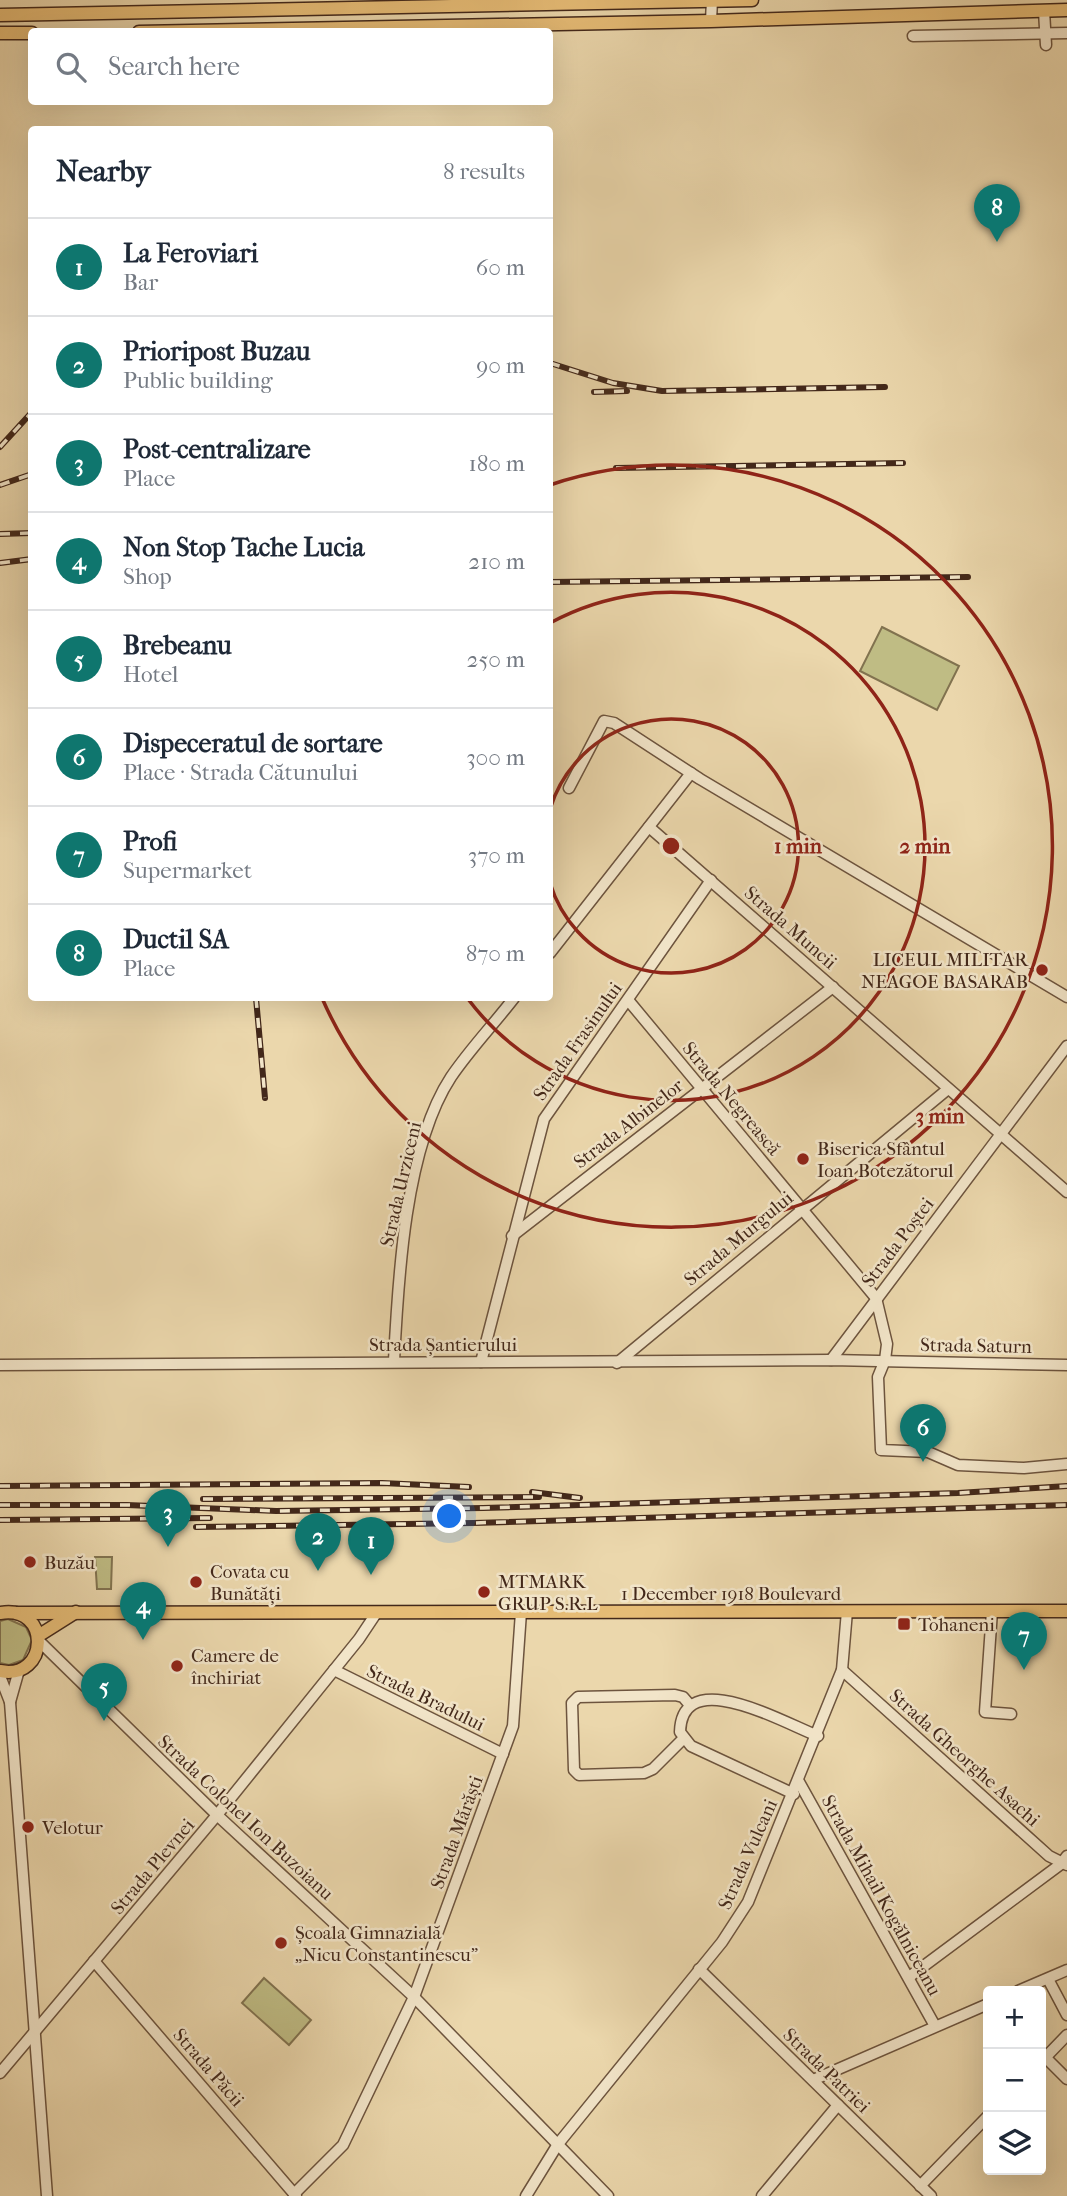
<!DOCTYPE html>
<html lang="en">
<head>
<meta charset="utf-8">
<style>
	:root { --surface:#fff; --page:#f2f2f3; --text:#1f2937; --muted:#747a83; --line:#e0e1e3; --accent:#0f766e }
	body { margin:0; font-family:"IM FELL French Canon",serif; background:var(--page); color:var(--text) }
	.controls { position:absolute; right:21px; bottom:21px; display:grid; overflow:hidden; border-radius:7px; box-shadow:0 7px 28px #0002 }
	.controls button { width:63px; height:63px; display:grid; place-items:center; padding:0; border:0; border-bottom:2px solid var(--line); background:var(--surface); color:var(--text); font:35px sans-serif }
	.you { position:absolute; left:450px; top:1517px; width:24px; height:24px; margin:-18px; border:5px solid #fff; border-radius:50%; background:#1a73e8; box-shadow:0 0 0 10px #1a73e833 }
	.badge { display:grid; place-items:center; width:46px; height:46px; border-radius:50%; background:var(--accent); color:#fff; font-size:23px; font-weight:700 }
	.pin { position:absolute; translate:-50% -58px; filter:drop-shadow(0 2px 4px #0008) }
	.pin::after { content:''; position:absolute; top:37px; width:24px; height:21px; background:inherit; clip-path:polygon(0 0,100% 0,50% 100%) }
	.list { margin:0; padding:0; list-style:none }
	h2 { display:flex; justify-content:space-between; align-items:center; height:91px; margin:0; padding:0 28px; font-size:30px }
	h2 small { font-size:23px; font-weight:400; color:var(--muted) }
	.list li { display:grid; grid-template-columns:46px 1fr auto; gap:21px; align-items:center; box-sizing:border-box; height:98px; padding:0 28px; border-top:2px solid var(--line) }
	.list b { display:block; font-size:26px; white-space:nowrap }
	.list p { margin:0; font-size:23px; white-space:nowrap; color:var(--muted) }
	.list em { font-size:23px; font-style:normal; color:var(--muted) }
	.icon { flex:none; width:38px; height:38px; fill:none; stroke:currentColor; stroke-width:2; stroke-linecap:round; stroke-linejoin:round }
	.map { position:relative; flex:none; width:1067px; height:2196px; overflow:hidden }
	.search { position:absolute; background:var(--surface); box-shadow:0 7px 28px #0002; left:28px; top:28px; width:525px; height:77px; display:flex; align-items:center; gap:18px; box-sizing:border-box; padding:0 24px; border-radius:7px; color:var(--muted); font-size:26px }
	.panel { position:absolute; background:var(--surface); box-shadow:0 7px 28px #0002; left:28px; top:126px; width:525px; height:875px; border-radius:7px }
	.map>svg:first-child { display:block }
	.green { fill:#bfbc84; stroke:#81724f; stroke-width:2 }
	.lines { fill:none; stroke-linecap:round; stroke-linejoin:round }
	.minor-casing { stroke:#6d543e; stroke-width:13 }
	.major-casing { stroke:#43281a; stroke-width:15 }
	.minor { stroke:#f2e5c9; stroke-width:10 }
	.major { stroke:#e6bc76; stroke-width:12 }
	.rail-casing { stroke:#43281a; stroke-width:6 }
	.rail { stroke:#f2e5c9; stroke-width:3.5; stroke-dasharray:10; stroke-linecap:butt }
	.ring { fill:none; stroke:#8f2418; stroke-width:3.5 }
	.poi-dot { fill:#8f2418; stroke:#f2e5c9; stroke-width:2.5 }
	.labels { text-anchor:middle; stroke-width:5; stroke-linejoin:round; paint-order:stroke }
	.street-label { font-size:19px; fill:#43281a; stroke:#f2e5c9 }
	.poi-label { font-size:19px; fill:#43281a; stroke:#f2e5c9; text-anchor:start }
	.centre { fill:#8f2418; stroke:#f2e5c9; stroke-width:3.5 }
	.ring-label { font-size:21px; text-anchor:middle; font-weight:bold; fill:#8f2418; stroke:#f2e5c9; stroke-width:5; stroke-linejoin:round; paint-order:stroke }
</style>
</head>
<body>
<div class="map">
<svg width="1067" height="2196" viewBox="0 0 1067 2196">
	<rect width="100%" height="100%" fill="#ebd7ac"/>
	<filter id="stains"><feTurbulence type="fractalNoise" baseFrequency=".00286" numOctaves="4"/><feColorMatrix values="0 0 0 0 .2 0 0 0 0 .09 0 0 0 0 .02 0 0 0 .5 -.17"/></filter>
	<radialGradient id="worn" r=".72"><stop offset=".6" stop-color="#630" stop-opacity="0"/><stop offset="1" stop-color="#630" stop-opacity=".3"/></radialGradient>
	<g class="green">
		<polygon points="882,627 959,666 937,710 860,671"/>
		<polygon points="95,1557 112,1557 111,1589 97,1589"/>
		<polygon points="8,1619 26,1627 32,1640 23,1660 9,1665 0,1663 0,1621"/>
		<polygon points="264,1978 311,2020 289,2045 242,2003"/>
	</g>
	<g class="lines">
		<g class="minor-casing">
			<g id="minor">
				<polyline points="1044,11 1046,45"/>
				<polyline points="711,21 712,0"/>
				<polyline points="913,36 1067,33"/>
				<polyline points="569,788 604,721 614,723 700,779 1067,997"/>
				<polyline points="649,827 1067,1192"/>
				<polyline points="550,953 691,773"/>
				<polyline points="628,1000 876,1298 887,1344 885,1360 878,1377 881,1450 928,1452 958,1465 1024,1468 1067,1464"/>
				<polyline points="512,1236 833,987"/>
				<polyline points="831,1360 1067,1046"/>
				<path d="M394 1361C398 1279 405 1147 451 1077 470 1049 494 1024 514 998"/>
				<polyline points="481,1362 544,1119 711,880"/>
				<polyline points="617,1363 948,1089"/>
				<polyline points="0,1365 831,1360 1067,1365"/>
				<polyline points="992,1611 985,1712 1011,1714"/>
				<polyline points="39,1641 217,1815 414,1997 608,2196"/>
				<polyline points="334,1670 503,1754"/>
				<polyline points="842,1670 1049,1856 1067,1865"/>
				<polyline points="0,1676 10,1702 47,2196"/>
				<polyline points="10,1702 19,1670"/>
				<polyline points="683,1739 653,1769 644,1773 579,1775 574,1770 572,1703 578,1697 675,1695 683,1697 689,1704"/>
				<polyline points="799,1782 935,2026"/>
				<path d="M794 1794 691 1746 680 1732C682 1664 784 1723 818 1736"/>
				<polyline points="94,1961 296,2196"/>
				<polyline points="699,1969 931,2196"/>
				<polyline points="909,1977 1061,1864 1067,1856"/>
				<polyline points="1048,1979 1067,2015"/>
				<polyline points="1018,1991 1067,1970"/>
				<polyline points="1045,2057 1067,2079"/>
				<polyline points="1041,2062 1067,2035"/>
				<polyline points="0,2073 217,1815 359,1639 377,1612"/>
				<polyline points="813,2080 988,2004"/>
				<polyline points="920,2186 988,2116"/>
				<polyline points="294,2194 343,2145 414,1997 513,1726 521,1612"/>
				<polyline points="526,2196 558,2144 722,1942 748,1902 842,1670 847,1611"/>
				<polyline points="762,2196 838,2105"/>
			</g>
		</g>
		<g class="major-casing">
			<g id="major">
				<polyline points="0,15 752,0"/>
				<polyline points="139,32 711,21 1067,10"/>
				<polyline points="0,33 32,33"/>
				<path d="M0 1613C52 1604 49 1681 0 1671"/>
				<polyline points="17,1613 1067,1611"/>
				<polyline points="38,1636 76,1612"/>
			</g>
		</g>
		<use href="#minor" class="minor"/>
		<use href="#major" class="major"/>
		<g class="rail-casing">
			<g id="rail">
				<polyline points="550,363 613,383 662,391 885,387"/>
				<polyline points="594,392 627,391"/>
				<polyline points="0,447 32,412"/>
				<polyline points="616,468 903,463"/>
				<polyline points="0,485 32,474"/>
				<polyline points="0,534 32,533"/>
				<polyline points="0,563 32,559"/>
				<polyline points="550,582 968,577"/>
				<polyline points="256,998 265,1098"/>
				<polyline points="0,1486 382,1483 469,1487"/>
				<polyline points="532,1492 580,1498"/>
				<polyline points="203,1499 539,1497"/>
				<polyline points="0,1505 127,1505 276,1511 483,1508 958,1493 1067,1486"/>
				<polyline points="0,1520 210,1518"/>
				<polyline points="196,1527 473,1523 1067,1505"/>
			</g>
		</g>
		<use href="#rail" class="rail"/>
	</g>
	<g class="ring">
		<path d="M550 809A127 127 0 1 1 550 883"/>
		<path d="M550 623A254 254 0 1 1 468 999"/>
		<path d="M550 485A381 381 0 1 1 322 998"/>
	</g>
	<g class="poi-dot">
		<circle cx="1042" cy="970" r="7"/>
		<circle cx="803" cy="1159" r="7"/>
		<circle cx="30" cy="1562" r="7"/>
		<circle cx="196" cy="1582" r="7"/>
		<circle cx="484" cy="1592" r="7"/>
		<rect x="897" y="1617" width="14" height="14" rx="3.5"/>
		<circle cx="177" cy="1666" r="7"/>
		<circle cx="28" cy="1827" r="7"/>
		<circle cx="281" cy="1943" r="7"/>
	</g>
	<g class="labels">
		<g class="street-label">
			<text transform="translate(791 927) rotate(41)" y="7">Strada Muncii</text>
			<text transform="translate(577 1041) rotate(-55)" y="7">Strada Frasinului</text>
			<text transform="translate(732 1098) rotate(50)" y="7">Strada Negrească</text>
			<text transform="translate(628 1123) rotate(-38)" y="7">Strada Albinelor</text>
			<text transform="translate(400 1184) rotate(-77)" y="7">Strada Urziceni</text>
			<text transform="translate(738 1238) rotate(-40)" y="7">Strada Murgului</text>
			<text transform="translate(897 1242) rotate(-53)" y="7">Strada Poștei</text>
			<text x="443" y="1351">Strada Șantierului</text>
			<text transform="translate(976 1345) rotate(1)" y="7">Strada Saturn</text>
			<text x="731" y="1600">1 December 1918 Boulevard</text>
			<text transform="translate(426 1697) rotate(26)" y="7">Strada Bradului</text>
			<text transform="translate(965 1757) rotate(42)" y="7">Strada Gheorghe Asachi</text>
			<text transform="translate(246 1817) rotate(43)" y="7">Strada Colonel Ion Buzoianu</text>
			<text transform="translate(456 1832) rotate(-70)" y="7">Strada Mărăști</text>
			<text transform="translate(747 1854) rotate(-66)" y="7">Strada Vulcani</text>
			<text transform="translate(152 1866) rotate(-50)" y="7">Strada Plevnei</text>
			<text transform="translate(882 1895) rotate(61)" y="7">Strada Mihail Kogălniceanu</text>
			<text transform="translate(209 2067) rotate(49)" y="7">Strada Păcii</text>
			<text transform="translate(827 2070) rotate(44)" y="7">Strada Patriei</text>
		</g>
		<g class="poi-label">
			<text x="1028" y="966" text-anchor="end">LICEUL MILITAR<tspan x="1028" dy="22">NEAGOE BASARAB</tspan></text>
			<text x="817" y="1155">Biserica Sfântul<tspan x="817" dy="22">Ioan Botezătorul</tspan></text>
			<text x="44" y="1569">Buzău</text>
			<text x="210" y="1578">Covata cu<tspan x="210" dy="22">Bunătăți</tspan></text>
			<text x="498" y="1588">MTMARK<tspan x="498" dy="22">GRUP S.R.L</tspan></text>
			<text x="918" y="1631">Tohaneni</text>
			<text x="191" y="1662">Camere de<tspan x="191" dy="22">închiriat</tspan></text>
			<text x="42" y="1834">Velotur</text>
			<text x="295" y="1939">Școala Gimnazială<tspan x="295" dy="22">„Nicu Constantinescu”</tspan></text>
		</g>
	</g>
	<circle cx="671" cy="846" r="10" class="centre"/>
	<g class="ring-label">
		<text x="798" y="853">1 min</text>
		<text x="925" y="853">2 min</text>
		<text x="940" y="1123">3 min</text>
	</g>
	<rect width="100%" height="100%" filter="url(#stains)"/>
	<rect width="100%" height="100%" fill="url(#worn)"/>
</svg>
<div class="controls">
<button>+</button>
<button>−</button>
<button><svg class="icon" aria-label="layers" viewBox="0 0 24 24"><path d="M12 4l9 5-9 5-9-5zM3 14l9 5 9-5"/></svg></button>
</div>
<div class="you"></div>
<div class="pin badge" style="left:371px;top:1575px">1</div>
<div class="pin badge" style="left:318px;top:1571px">2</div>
<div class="pin badge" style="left:168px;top:1547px">3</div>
<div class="pin badge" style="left:143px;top:1640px">4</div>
<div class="pin badge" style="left:104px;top:1721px">5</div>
<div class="pin badge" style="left:923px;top:1462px">6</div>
<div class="pin badge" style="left:1024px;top:1670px">7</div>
<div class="pin badge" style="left:997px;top:242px">8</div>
<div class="search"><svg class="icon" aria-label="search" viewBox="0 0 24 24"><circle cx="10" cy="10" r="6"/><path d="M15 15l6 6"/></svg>Search here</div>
<section class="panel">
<h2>Nearby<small>8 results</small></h2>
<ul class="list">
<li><span class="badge">1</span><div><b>La Feroviari</b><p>Bar</p></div><em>60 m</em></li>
<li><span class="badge">2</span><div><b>Prioripost Buzau</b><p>Public building</p></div><em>90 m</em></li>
<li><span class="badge">3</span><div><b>Post-centralizare</b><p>Place</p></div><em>180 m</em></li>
<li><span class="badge">4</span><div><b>Non Stop Tache Lucia</b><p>Shop</p></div><em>210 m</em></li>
<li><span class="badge">5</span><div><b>Brebeanu</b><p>Hotel</p></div><em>250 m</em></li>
<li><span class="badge">6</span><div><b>Dispeceratul de sortare</b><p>Place · Strada Cătunului</p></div><em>300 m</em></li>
<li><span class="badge">7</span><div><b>Profi</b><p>Supermarket</p></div><em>370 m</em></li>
<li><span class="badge">8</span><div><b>Ductil SA</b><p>Place</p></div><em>870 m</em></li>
</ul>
</section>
</div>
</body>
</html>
